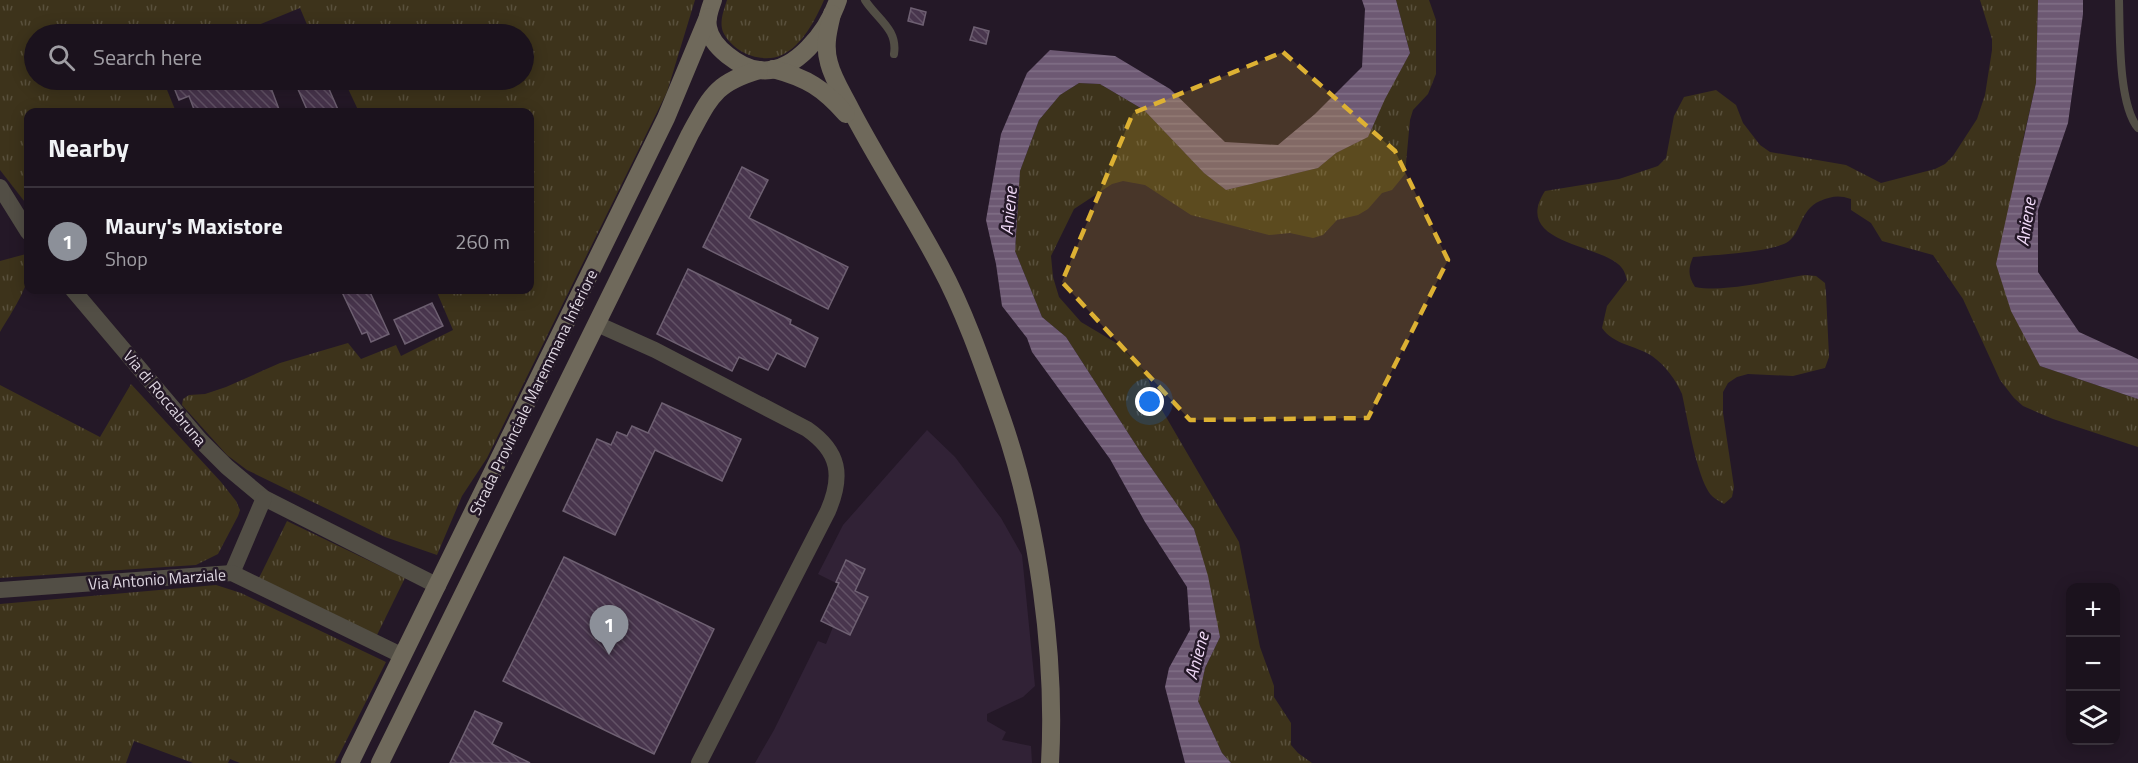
<!DOCTYPE html>
<html lang="en">
<head>
<meta charset="utf-8">
<style>
	:root { --surface:#1b121d; --page:#28202a; --text:#f1f3f6; --muted:#a09ea4; --line:#39323b; --accent:#8c9099 }
	body { margin:0; font-family:"Titillium Web",sans-serif; background:var(--page); color:var(--text) }
	.controls { position:absolute; right:18px; bottom:18px; display:grid; overflow:hidden; border-radius:12px; box-shadow:0 3px 15px #0003 }
	.controls button { width:54px; height:54px; display:grid; place-items:center; padding:0; border:0; border-bottom:2px solid var(--line); background:var(--surface); color:var(--text); font:30px sans-serif }
	.you { position:absolute; left:1150px; top:402px; width:21px; height:21px; margin:-15px; border:4px solid #fff; border-radius:50%; background:#1a73e8; box-shadow:0 0 0 9px #1a73e833 }
	.badge { display:grid; place-items:center; width:39px; height:39px; border-radius:50%; background:var(--accent); color:#fff; font-size:20px; font-weight:700 }
	.pin { position:absolute; translate:-50% -50px; filter:drop-shadow(0 2px 3px #0008) }
	.pin::after { content:''; position:absolute; top:32px; width:21px; height:18px; background:inherit; clip-path:polygon(0 0,100% 0,50% 100%) }
	.list { margin:0; padding:0; list-style:none }
	h2 { display:flex; justify-content:space-between; align-items:center; height:78px; margin:0; padding:0 24px; font-size:26px }
	h2 small { font-size:20px; font-weight:400; color:var(--muted) }
	.list li { display:grid; grid-template-columns:39px 1fr auto; gap:18px; align-items:center; box-sizing:border-box; height:108px; padding:0 24px; border-top:2px solid var(--line) }
	.list b { display:block; font-size:22px; white-space:nowrap }
	.list p { margin:0; font-size:20px; white-space:nowrap; color:var(--muted) }
	.list em { font-size:20px; font-style:normal; color:var(--muted) }
	.icon { flex:none; width:33px; height:33px; fill:none; stroke:currentColor; stroke-width:2; stroke-linecap:round; stroke-linejoin:round }
	.map { position:relative; flex:none; width:2138px; height:763px; overflow:hidden }
	.search { position:absolute; background:var(--surface); box-shadow:0 3px 15px #0003; left:24px; top:24px; width:510px; height:66px; display:flex; align-items:center; gap:15px; box-sizing:border-box; padding:0 21px; border-radius:33px; color:var(--muted); font-size:22px }
	.panel { position:absolute; background:var(--surface); box-shadow:0 3px 15px #0003; left:24px; top:108px; width:510px; height:186px; border-radius:12px }
	.map>svg:first-child { display:block }
	.built { fill:#312236 }
	.grass { fill:url(#grass-tufts) }
	.water { fill:url(#water-rules) }
	.building { fill:url(#building-back-hatch); stroke:#6e6072; stroke-width:1.5 }
	.lines { fill:none; stroke-linecap:round; stroke-linejoin:round }
	.lane { stroke:#524e45; stroke-width:8 }
	.street { stroke:#524e45; stroke-width:16 }
	.secondary { stroke:#6f695b; stroke-width:18 }
	.marked { fill:#ddb133; fill-opacity:0.2; stroke:#ddb133; stroke-width:4.5; stroke-dasharray:12 8; stroke-linejoin:round }
	.labels { text-anchor:middle; stroke-width:5; stroke-linejoin:round; paint-order:stroke }
	.street-label { font-size:16px; fill:#ded6e1; stroke:#241827 }
	.water-label { font-size:18px; font-style:italic; fill:#f2dbf9; stroke:#241827 }
</style>
</head>
<body>
<div class="map">
<svg width="2138" height="763" viewBox="0 0 2138 763">
	<defs>
		<pattern id="grass-tufts" width="24" height="20" patternUnits="userSpaceOnUse" patternTransform="scale(1.5)"><rect width="24" height="20" fill="#3d331b"/><path d="M3 7l-1-3M5 7V3M7 7l1-3M15 17l-1-3M17 17v-4M19 17l1-3" fill="none" stroke="#59503c"/></pattern>
		<pattern id="water-rules" width="6" height="5" patternUnits="userSpaceOnUse" patternTransform="scale(1.5)"><rect width="6" height="5" fill="#6d5973"/><path d="M0 2.5h6" fill="none" stroke="#817087"/></pattern>
		<pattern id="building-back-hatch" width="6" height="6" patternUnits="userSpaceOnUse" patternTransform="scale(1.5)"><rect width="6" height="6" fill="#48354d"/><path d="M-1 5l2 2M0 0l6 6M5-1l2 2" fill="none" stroke="#625266"/></pattern>
	</defs>
	<rect width="100%" height="100%" fill="#241827"/>
	<polygon class="built" points="927,430 955,457 1001,518 1022,555 1035,686 1023,697 987,714 987,721 1006,732 1002,740 1031,746 1032,763 755,763 774,730 818,641 826,644 833,627 821,621 838,584 818,574 843,525"/>
	<g class="grass">
		<polygon points="0,0 695,0 667,92 487,458 462,496 437,555 385,537 247,470 227,455 182,405 183,399 189,395 205,394 226,387 280,363 348,343 361,359 396,345 401,356 453,330 436,290 530,290 530,112 359,112 344,80 524,80 524,34 311,34 300,8 236,34 34,34 34,80 163,80 176,112 28,112 28,206 0,170"/>
		<path d="M727 0H824C816 19 802 46 782 55 762 64 733 53 723 32 719 21 724 10 727 0Z"/>
		<polygon points="1396,0 1429,0 1436,20 1436,74 1428,94 1413,110 1410,120 1405,174 1392,190 1382,193 1368,209 1358,215 1337,220 1323,235 1313,238 1290,233 1269,235 1191,215 1145,185 1123,181 1112,184 1074,209 1051,256 1053,277 1059,297 1081,322 1118,344 1141,367 1147,376 1155,398 1239,542 1260,647 1274,686 1274,697 1291,723 1291,745 1298,753 1312,763 1231,763 1222,753 1198,701 1205,668 1220,637 1194,529 1141,453 1066,337 1042,317 1015,251 1020,171 1039,120 1060,95 1079,83 1100,84 1144,110 1204,173 1226,190 1318,168 1336,153 1368,137 1384,99 1410,53"/>
		<path d="M1980 0H2038L2036 83 2023 140 2040 366 2138 399V447L2053 419 2023 406 2014 398 2000 380 1963 299 1933 255 1882 241 1871 223 1851 210V199C1839 195 1832 196 1820 201 1799 210 1802 234 1786 243 1769 252 1714 255 1693 257 1688 269 1688 276 1695 287 1725 293 1774 280 1805 275L1816 276 1825 283 1826 293 1829 357 1825 368 1793 376 1748 374 1737 377 1728 383 1723 392V413L1734 487 1732 497 1724 504C1717 500 1711 497 1707 489 1695 466 1688 421 1682 394 1676 380 1665 365 1652 356 1635 345 1614 345 1602 328L1607 306 1627 280C1625 273 1624 269 1618 264 1595 244 1512 242 1545 191L1619 179 1658 166 1666 158 1674 116 1684 97 1716 90 1736 105 1743 123 1760 145 1770 152 1846 165 1881 183 1935 169 1945 164 1953 156 1977 119 1985 95 1992 50V39Z"/>
		<path d="M26 254C40 273 10 314 0 332V261Z"/>
		<polygon points="131,384 221,482 236,501 240,510 238,516 218,554 196,565 0,578 0,385 100,437"/>
		<polygon points="287,521 405,578 377,635 259,578"/>
		<polygon points="216,585 241,593 386,662 335,763 240,763 230,759 228,763 193,763 134,741 126,763 0,763 0,604"/>
	</g>
	<g class="water">
		<polygon points="1362,0 1396,0 1410,53 1385,99 1368,137 1336,153 1318,168 1226,190 1204,173 1144,110 1100,84 1079,83 1060,95 1039,120 1020,171 1015,251 1042,317 1066,337 1141,453 1194,529 1208,576 1220,637 1205,668 1198,701 1222,753 1231,763 1185,763 1165,687 1169,668 1190,630 1187,587 1145,522 1110,459 1032,352 1027,338 1002,306 996,264 986,220 1001,134 1027,73 1050,50 1115,56 1170,89 1225,142 1278,145 1315,114 1362,67 1365,9"/>
		<polygon points="2038,0 2083,0 2083,14 2068,123 2038,210 2038,272 2079,332 2138,359 2138,399 2040,366 2011,311 1996,264 2036,83"/>
	</g>
	<g class="building">
		<polygon points="911,8 926,12 923,25 908,21"/>
		<polygon points="974,27 989,31 986,44 970,40"/>
		<polygon points="171,80 268,80 280,112 195,112 189,96 179,100"/>
		<polygon points="294,80 325,80 339,112 308,112"/>
		<polygon points="742,167 768,180 749,218 848,267 828,309 703,247"/>
		<polygon points="688,269 791,320 790,324 818,338 805,367 777,353 768,370 739,357 732,371 657,334"/>
		<polygon points="341,290 369,290 389,334 371,342 367,332 362,334"/>
		<polygon points="432,303 443,326 405,344 394,320"/>
		<polygon points="662,403 741,439 722,481 655,450 615,535 563,511 597,439 611,445 617,432 627,436 632,426 648,433"/>
		<polygon points="564,557 714,629 654,754 503,681"/>
		<polygon points="846,560 865,569 855,591 868,597 850,635 821,621 839,583 836,582"/>
		<polygon points="475,711 502,723 492,744 530,763 450,763"/>
	</g>
	<g class="lines">
		<g class="lane">
			<path d="M865 0C877 19 898 29 894 54"/>
			<path d="M2119 0C2120 32 2118 104 2138 128"/>
		</g>
		<g class="street">
			<polyline points="0,187 28,232"/>
			<polyline points="73,290 200,440 227,467 264,498 438,586"/>
			<path d="M597 324 655 350 807 429C840 452 843 476 828 511L699 763"/>
			<polyline points="232,573 264,498"/>
			<polyline points="0,590 232,573 403,656"/>
		</g>
		<g class="secondary">
			<path d="M713 0C710 9 706 18 708 27 711 47 740 68 759 70 795 75 828 30 838 0"/>
			<path d="M832 14C828 31 824 46 829 63 833 79 843 94 850 108 878 162 912 213 940 266 966 314 985 371 1003 422 1038 524 1056 656 1050 763"/>
			<path d="M773 69C807 78 823 88 846 114"/>
			<polyline points="350,763 666,118 708,17"/>
			<path d="M380 763 690 134C711 96 715 83 759 70"/>
		</g>
	</g>
	<path class="marked" d="M1283 52 1395 151 1448 260 1368 418 1190 420 1062 282 1133 113Z"/>
	<g class="labels">
		<g class="street-label">
			<text transform="translate(533 392) rotate(-64)" y="6">Strada Provinciale Maremmana Inferiore</text>
			<text transform="translate(165 398) rotate(50)" y="6">Via di Roccabruna</text>
			<text transform="translate(157 579) rotate(-4)" y="6">Via Antonio Marziale</text>
		</g>
		<g class="water-label">
			<text transform="translate(1009 211) rotate(-85)" y="6">Aniene</text>
			<text transform="translate(2026 222) rotate(-81)" y="6">Aniene</text>
			<text transform="translate(1197 656) rotate(-75)" y="6">Aniene</text>
		</g>
	</g>
</svg>
<div class="controls">
<button>+</button>
<button>−</button>
<button><svg class="icon" aria-label="layers" viewBox="0 0 24 24"><path d="M12 4l9 5-9 5-9-5zM3 14l9 5 9-5"/></svg></button>
</div>
<div class="you"></div>
<div class="pin badge" style="left:609px;top:655px">1</div>
<div class="search"><svg class="icon" aria-label="search" viewBox="0 0 24 24"><circle cx="10" cy="10" r="6"/><path d="M15 15l6 6"/></svg>Search here</div>
<section class="panel">
<h2>Nearby<small></small></h2>
<ul class="list">
<li><span class="badge">1</span><div><b>Maury's Maxistore</b><p>Shop</p></div><em>260 m</em></li>
</ul>
</section>
</div>
</body>
</html>
